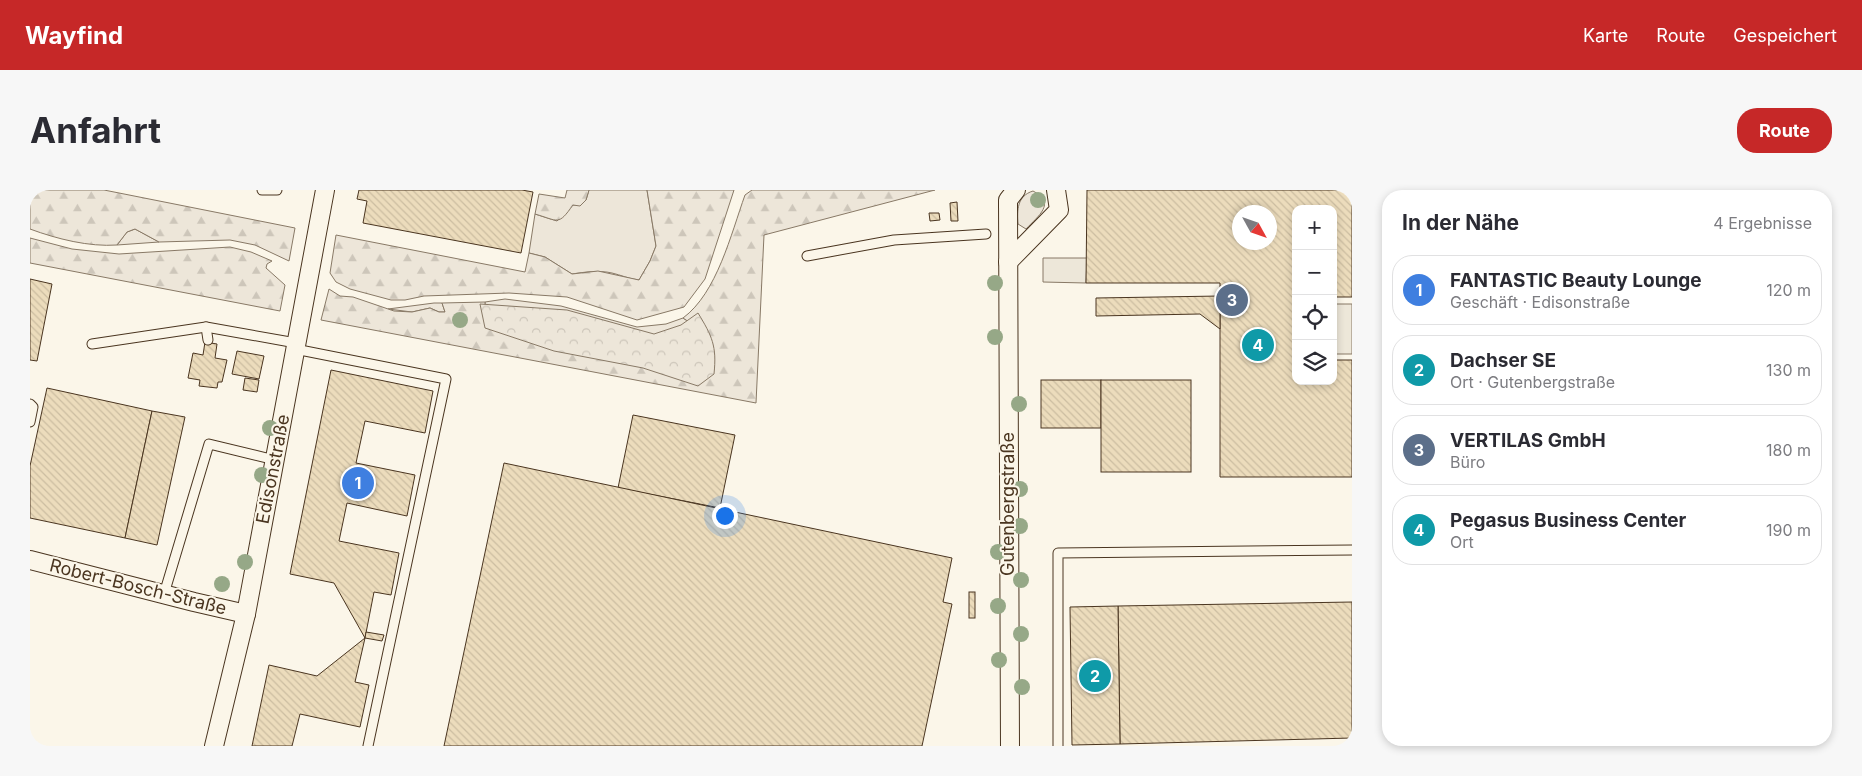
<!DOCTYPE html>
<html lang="de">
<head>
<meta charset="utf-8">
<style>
	:root { --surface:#fff; --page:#f7f7f7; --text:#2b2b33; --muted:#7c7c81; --line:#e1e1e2; --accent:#c62828 }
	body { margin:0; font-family:Inter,sans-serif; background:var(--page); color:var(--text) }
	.controls { position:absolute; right:15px; top:15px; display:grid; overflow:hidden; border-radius:10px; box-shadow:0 2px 8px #0003 }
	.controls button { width:45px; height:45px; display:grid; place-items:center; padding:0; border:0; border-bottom:1px solid var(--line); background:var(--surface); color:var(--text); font:25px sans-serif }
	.compass { position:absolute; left:1202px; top:15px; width:45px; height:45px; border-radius:50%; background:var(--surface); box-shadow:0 2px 8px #0003; rotate:130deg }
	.you { position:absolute; left:694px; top:325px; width:18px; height:18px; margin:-12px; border:4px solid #fff; border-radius:50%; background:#1a73e8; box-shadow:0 0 0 8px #1a73e833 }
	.badge { display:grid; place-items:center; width:32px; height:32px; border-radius:50%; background:var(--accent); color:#fff; font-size:16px; font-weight:700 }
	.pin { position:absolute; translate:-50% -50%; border:2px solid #fff; box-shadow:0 1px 5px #0006 }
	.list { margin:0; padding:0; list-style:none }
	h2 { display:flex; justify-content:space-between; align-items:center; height:65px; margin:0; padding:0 20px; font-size:21px }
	h2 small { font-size:16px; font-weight:400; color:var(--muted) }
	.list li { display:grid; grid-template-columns:32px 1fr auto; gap:15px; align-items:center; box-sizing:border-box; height:70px; margin:0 10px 10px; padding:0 10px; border:1px solid var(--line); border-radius:20px }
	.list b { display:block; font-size:19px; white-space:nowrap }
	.list p { margin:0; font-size:16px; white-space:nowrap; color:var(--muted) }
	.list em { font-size:16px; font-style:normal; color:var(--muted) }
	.icon { flex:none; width:28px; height:28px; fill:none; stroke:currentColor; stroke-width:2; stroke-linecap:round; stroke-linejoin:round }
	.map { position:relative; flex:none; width:1322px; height:556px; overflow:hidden; border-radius:20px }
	header { display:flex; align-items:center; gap:30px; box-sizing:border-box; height:70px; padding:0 25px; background:var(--accent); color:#fff }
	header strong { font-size:24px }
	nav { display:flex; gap:28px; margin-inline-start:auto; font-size:18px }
	.intro { display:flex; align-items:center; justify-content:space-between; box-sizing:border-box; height:120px; padding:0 30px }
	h1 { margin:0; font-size:35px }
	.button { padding:12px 22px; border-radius:20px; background:var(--accent); color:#fff; font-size:18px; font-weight:700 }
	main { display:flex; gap:30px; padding:0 30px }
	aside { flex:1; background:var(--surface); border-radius:20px; box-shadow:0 2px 8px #0003 }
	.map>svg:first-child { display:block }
	.green { fill:#ede6d9; stroke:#887966 }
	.forest { fill:url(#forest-firs); stroke:#887966 }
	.park { fill:url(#park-crowns); stroke:#887966 }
	.parking { fill:#ede7d9; stroke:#887966 }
	.building { fill:url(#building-back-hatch); stroke:#4a3520; fill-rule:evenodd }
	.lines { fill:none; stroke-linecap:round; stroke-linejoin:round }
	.service-casing { stroke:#4a3520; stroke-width:11 }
	.minor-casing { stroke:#4a3520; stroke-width:20 }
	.service { stroke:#fbf6e9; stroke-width:9 }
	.minor { stroke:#fbf6e9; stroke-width:18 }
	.tree { fill:#96a887 }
	.labels { text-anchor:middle; stroke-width:4; stroke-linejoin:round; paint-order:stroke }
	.street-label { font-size:18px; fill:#4a3520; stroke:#fbf6e9 }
</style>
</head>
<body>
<header>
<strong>Wayfind</strong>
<nav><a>Karte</a><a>Route</a><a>Gespeichert</a></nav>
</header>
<div class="intro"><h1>Anfahrt</h1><a class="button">Route</a></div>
<main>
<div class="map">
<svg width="1322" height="556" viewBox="0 0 1322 556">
	<defs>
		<pattern id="forest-firs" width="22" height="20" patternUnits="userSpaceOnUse" patternTransform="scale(1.25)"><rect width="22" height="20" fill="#ede6d9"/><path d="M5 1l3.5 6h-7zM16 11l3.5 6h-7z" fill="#cdc6ba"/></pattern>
		<pattern id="park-crowns" width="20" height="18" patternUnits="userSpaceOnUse" patternTransform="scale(1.25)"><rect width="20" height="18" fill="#ede6d9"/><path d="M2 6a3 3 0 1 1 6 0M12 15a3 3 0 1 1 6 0" fill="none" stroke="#cdc6ba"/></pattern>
		<pattern id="building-back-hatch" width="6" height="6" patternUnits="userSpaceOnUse" patternTransform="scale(1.25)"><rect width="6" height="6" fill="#ecdcbc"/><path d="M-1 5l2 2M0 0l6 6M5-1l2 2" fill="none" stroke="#ccbda1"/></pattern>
	</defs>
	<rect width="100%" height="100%" fill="#fbf6e9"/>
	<g class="green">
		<path d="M559 0H617L626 56 620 71 609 90C599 89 591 85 582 83 569 80 555 82 542 84L515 67 499 63 505 24 527 31 543 15H547L556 10Z"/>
		<path d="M1003 1C1027 13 1008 26 996 39L988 34C987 20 987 6 1003 1Z"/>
		<polygon points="105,39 129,52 87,55 97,42"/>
		<polygon points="475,109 531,116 607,137 636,134 653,128 665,136 681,155 455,124 455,112"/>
		<polygon points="404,113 412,113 415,122 409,122 400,118 382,122 358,119"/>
	</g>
	<g class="forest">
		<path d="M0 0H74L265 38 259 71 225 55 200 50 129 52 105 39 97 42 87 55C59 57 27 49 0 39Z"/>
		<path d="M537 0H559L556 10 550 16 543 15C528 36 529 31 505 24L509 4 535 8Z"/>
		<polygon points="617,0 704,0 675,89 654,117 607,130 537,107 479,103 394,106 375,110 361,110 320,99 306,92 300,83 306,45 495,82 499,63 515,67 542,84 568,81 609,90 620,71 626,56"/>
		<path d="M722 0H905L734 45 726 213 291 130 299 99 310 106 323 107 364 121 382 122 400 118 409 122H415L412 113 455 112V124L605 153 665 136 653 128C687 103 701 44 715 5Z"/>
		<polygon points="0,48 42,59 89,64 200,57 221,62 242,71 237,74 236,78 255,95 250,121 0,73"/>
	</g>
	<path class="park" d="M450 114 537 120 624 144 651 135 668 123C682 146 687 156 684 184L668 196 613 178 524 161 455 138Z"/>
	<g class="parking">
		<polygon points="1013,68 1057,68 1056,93 1013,92"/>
		<rect x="1303" y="114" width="19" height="50"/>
	</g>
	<g class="building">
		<polygon points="329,0 492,0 503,2 491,63 333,33 337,11 327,9"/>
		<path d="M1057 0H1322V107H1303V19H1266V191H1303V170H1322V287H1190V93H1056ZM1210 22H1240V52H1210Z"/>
		<polygon points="927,12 928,31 921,31 920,13"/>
		<polygon points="899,23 909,23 910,30 900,31"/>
		<polygon points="0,89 22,94 7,171 0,170"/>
		<polygon points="1190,106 1190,139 1170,124 1066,126 1066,108"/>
		<polygon points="175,152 187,154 185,168 197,170 192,192 188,192 187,198 169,196 170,190 158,188 163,163 173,165"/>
		<polygon points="207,161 234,166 229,189 202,184"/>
		<polygon points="301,180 403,201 395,243 335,231 326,273 385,285 377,326 317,313 309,351 369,363 361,405 344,402 335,448 304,393 260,384"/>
		<polygon points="215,188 229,190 227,202 213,200"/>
		<rect x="1011" y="190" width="60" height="48"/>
		<rect x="1071" y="190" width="90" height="92"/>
		<polygon points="17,198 122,221 95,348 0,328 0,276"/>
		<polygon points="122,221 155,227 127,355 95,348"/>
		<polygon points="603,225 705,245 690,318 588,298"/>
		<polygon points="474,273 922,368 913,412 922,414 892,556 414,556"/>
		<rect x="939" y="402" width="6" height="26"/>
		<polygon points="1322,412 1322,548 1090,554 1088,416"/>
		<polygon points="1088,416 1090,554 1042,555 1040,417"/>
		<polygon points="336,442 354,445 352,451 335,448"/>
		<polygon points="335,448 325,492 339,495 330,537 270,524 262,556 222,556 239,475 287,486"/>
	</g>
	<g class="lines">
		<g class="service-casing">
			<g id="service">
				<polyline points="232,0 247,0"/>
				<polyline points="777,66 864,50 956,44"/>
				<polyline points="176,137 178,150"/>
				<polyline points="62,154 176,137 266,153"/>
				<polyline points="265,159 416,189 338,556"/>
				<polyline points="0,214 3,217 0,232"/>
				<polyline points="134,404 179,254 245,270"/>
				<polyline points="1028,556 1028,363 1322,360"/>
			</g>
		</g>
		<g class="minor-casing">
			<g id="minor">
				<polyline points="978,72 1029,20 1026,0"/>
				<polyline points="0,370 164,412 216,424"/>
				<polyline points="184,556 216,424 295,0"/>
				<polyline points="980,556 978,10 986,0"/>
			</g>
		</g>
		<use href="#service" class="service"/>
		<use href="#minor" class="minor"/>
	</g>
	<g class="tree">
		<circle cx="1008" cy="10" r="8"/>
		<circle cx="965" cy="93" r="8"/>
		<circle cx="430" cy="130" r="8"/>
		<circle cx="965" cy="147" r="8"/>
		<circle cx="989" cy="214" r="8"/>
		<circle cx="240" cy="238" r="8"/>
		<circle cx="232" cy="285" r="8"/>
		<circle cx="990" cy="299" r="8"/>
		<circle cx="990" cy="336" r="8"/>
		<circle cx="968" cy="362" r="8"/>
		<circle cx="215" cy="372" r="8"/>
		<circle cx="991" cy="390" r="8"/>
		<circle cx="192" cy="394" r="8"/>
		<circle cx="968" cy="416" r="8"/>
		<circle cx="991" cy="444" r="8"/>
		<circle cx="969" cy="470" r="8"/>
		<circle cx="992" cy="497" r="8"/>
	</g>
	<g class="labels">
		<g class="street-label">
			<text transform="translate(243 279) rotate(-79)" y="6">Edisonstraße</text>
			<text transform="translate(978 314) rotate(-90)" y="6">Gutenbergstraße</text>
			<text transform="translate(108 397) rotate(14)" y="6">Robert-Bosch-Straße</text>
		</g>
	</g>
</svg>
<div class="controls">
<button>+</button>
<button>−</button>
<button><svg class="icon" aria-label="locate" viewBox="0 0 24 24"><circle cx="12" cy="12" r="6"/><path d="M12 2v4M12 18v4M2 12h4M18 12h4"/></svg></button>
<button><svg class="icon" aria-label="layers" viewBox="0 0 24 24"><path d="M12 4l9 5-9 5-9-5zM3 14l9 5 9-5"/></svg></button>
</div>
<svg class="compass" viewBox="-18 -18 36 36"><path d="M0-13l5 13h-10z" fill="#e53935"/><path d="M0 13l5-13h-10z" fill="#7c7c81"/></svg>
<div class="you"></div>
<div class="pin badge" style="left:328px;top:293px;background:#3f7fe0">1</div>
<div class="pin badge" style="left:1065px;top:486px;background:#0f9aa8">2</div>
<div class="pin badge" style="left:1202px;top:110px;background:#5c6f8a">3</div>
<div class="pin badge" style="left:1228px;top:155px;background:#0f9aa8">4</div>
</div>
<aside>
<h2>In der Nähe<small>4 Ergebnisse</small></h2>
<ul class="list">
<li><span class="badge" style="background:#3f7fe0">1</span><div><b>FANTASTIC Beauty Lounge</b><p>Geschäft · Edisonstraße</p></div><em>120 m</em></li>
<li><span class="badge" style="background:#0f9aa8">2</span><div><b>Dachser SE</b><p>Ort · Gutenbergstraße</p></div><em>130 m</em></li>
<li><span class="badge" style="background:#5c6f8a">3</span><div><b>VERTILAS GmbH</b><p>Büro</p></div><em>180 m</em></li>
<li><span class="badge" style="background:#0f9aa8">4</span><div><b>Pegasus Business Center</b><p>Ort</p></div><em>190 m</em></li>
</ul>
</aside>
</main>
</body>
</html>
